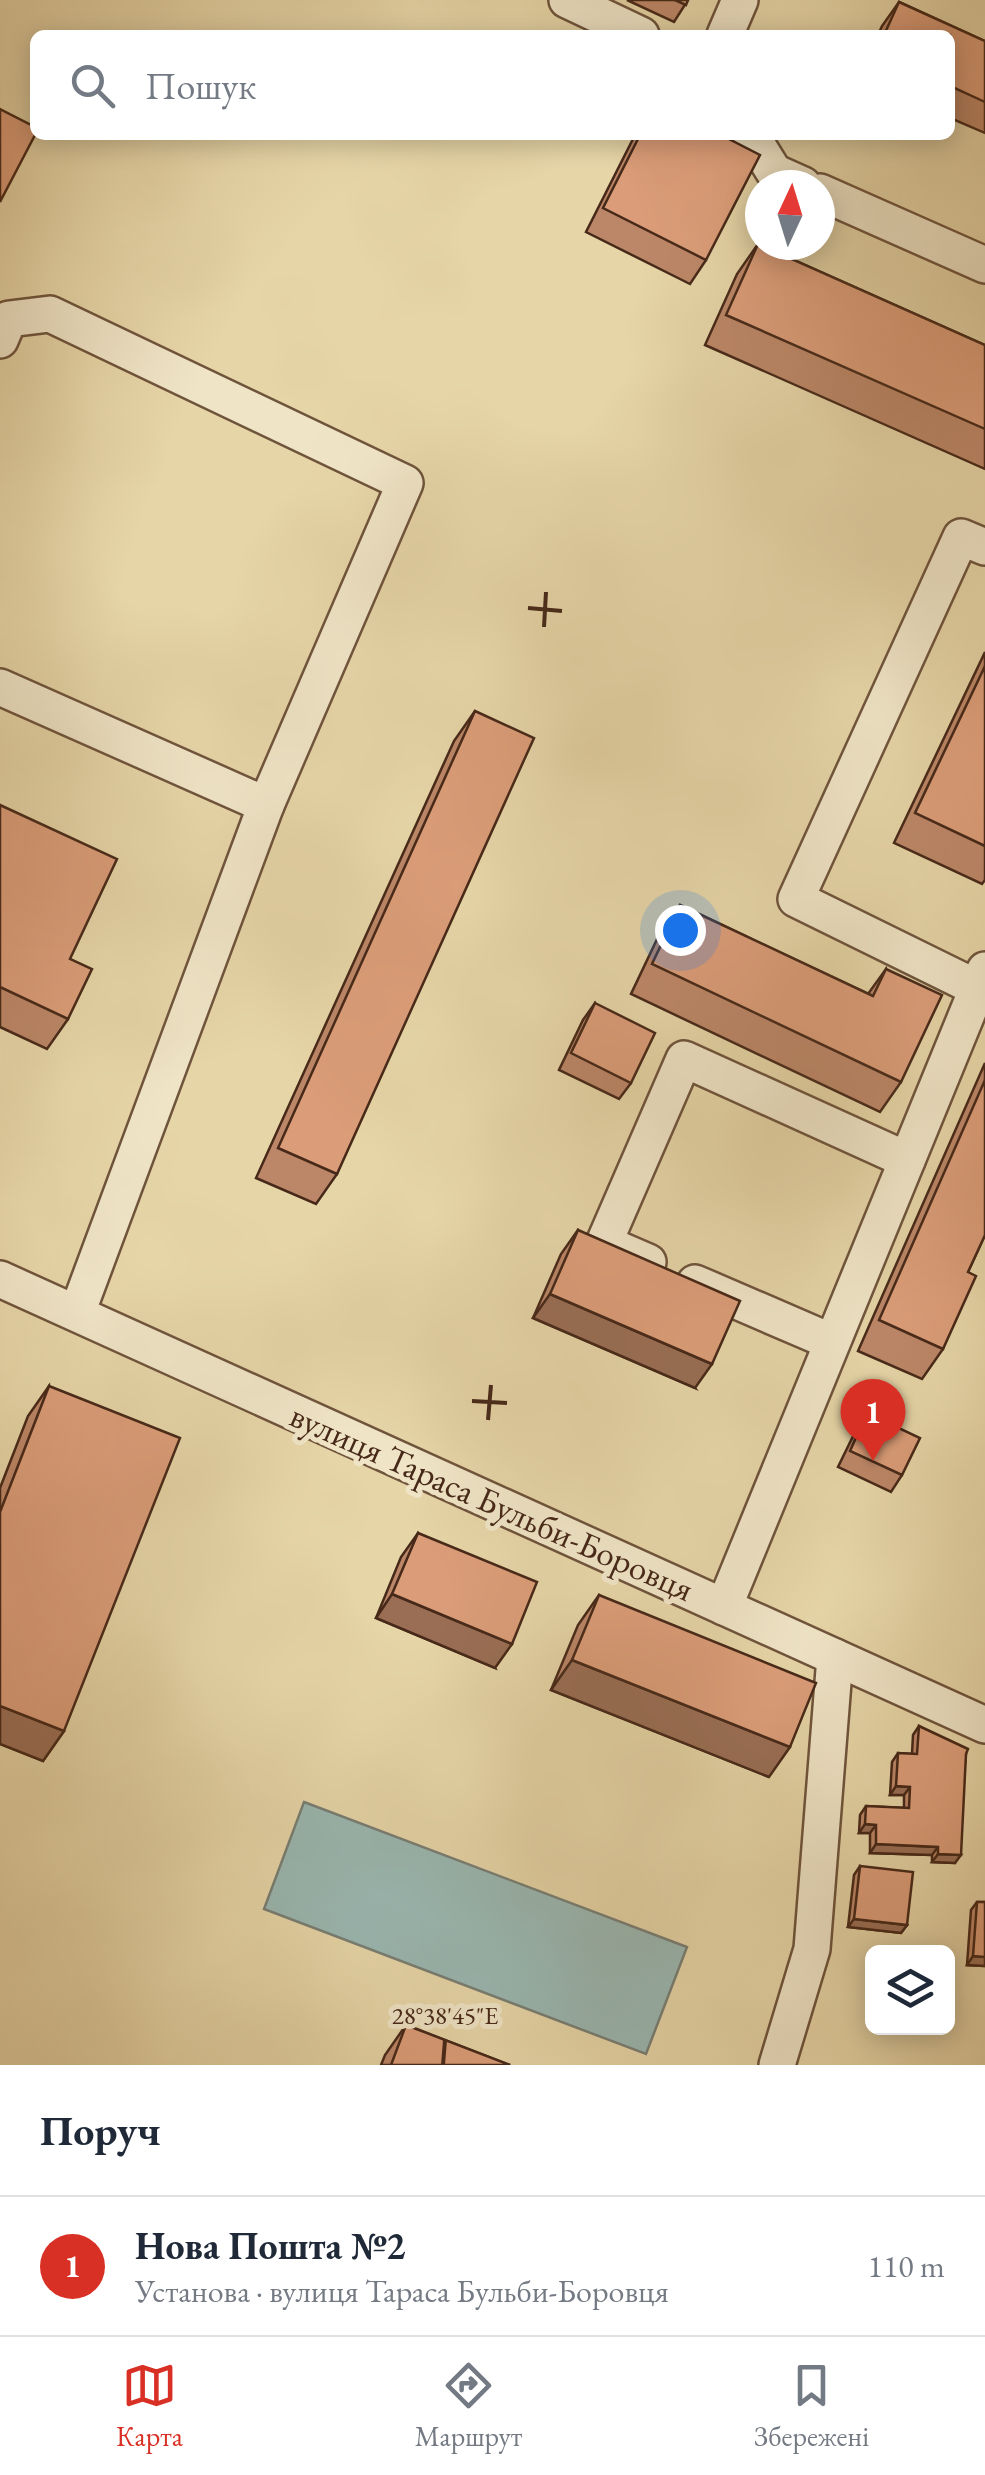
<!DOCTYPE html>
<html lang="uk">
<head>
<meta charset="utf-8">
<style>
	:root { --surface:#fff; --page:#f6f6f7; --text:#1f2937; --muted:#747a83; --line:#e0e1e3; --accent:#d93025 }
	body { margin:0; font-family:"EB Garamond",serif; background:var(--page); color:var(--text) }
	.controls { position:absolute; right:30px; bottom:30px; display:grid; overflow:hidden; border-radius:15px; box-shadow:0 5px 25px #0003 }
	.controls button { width:90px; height:90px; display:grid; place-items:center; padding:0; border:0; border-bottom:2px solid var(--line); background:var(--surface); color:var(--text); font:50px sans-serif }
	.compass { position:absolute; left:745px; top:170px; width:90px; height:90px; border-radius:50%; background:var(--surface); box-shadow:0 5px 25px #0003; rotate:4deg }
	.you { position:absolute; left:680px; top:930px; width:35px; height:35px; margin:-25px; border:8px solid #fff; border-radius:50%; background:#1a73e8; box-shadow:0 0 0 15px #1a73e833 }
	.badge { display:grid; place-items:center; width:65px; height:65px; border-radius:50%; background:var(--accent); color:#fff; font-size:32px; font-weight:700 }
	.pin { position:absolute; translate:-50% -82px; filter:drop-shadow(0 2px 5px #0008) }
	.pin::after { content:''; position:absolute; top:52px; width:35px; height:30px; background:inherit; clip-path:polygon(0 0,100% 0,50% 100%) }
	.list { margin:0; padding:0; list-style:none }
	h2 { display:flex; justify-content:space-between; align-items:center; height:130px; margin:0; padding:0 40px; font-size:42px }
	h2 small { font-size:32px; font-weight:400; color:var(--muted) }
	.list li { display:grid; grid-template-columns:65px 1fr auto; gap:30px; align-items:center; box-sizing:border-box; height:140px; padding:0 40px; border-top:2px solid var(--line) }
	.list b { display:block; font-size:38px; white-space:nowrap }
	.list p { margin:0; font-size:32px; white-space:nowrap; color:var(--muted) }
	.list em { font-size:32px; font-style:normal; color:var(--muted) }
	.icon { flex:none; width:55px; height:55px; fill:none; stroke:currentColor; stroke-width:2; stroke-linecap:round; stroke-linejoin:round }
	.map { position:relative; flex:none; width:985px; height:2065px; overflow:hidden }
	.search { position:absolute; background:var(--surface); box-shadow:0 5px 25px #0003; left:30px; right:30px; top:30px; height:110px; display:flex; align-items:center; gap:25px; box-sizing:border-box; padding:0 35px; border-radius:15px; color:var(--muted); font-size:38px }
	.sheet { height:270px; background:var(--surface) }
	nav { display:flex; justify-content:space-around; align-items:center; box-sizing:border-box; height:140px; border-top:2px solid var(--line); background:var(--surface); font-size:28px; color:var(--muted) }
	nav a { display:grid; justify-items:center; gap:5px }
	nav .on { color:var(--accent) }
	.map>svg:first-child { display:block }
	.water { fill:#99b7b1; stroke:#787e74; stroke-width:2.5 }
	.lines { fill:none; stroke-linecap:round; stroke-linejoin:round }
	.minor-casing { stroke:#6f543c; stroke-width:40 }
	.minor { stroke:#efe4c6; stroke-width:35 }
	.wall { fill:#bc8768; stroke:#472919; stroke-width:2.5 }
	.shaded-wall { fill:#996e55; stroke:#472919; stroke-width:2.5 }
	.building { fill:#db9d79; stroke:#472919; stroke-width:2.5 }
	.ticks { fill:none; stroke:#472919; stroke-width:4 }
	.labels { text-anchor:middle; stroke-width:10; stroke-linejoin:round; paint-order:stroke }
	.street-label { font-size:35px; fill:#472919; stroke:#efe4c6 }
	.ticks-label { font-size:25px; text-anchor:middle; fill:#472919; stroke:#efe4c6; stroke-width:10; stroke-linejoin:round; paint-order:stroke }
</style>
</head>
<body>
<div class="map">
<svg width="985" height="2065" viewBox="0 0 985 2065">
	<rect width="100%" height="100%" fill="#e6d5a7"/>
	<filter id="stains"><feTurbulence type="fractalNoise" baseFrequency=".002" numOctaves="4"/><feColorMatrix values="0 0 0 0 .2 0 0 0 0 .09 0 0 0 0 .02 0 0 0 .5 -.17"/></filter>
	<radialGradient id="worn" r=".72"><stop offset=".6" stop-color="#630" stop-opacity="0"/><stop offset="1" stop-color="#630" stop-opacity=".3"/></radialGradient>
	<polygon class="water" points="304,1802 687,1947 646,2054 264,1909"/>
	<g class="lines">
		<g class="minor-casing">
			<g id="minor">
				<polyline points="567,0 641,35"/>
				<polyline points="725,35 740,0"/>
				<polyline points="751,135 774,172 803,185"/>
				<polyline points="820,192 985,265"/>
				<polyline points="0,340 9,319 50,314 405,483 266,805"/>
				<polyline points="0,687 266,805 77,1313"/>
				<polyline points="977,988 796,899 961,537 985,547"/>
				<polyline points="648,1262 604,1243 684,1059 907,1160"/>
				<polyline points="0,1279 985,1725"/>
				<polyline points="695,1283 832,1342"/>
				<polyline points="724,1607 985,970"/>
				<polyline points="777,2065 812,1949 835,1657"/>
			</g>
		</g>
		<use href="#minor" class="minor"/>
	</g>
	<g class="wall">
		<polygon points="627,0 688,0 674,22"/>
		<polygon points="899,2 985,41 985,133 950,118 950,35 878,35 882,26"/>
		<polygon points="635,135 721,135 706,260 690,284 586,232"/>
		<polygon points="758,244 985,345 985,469 705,345 737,274"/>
		<polygon points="985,652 985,880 982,884 894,843"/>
		<polygon points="475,711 337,1174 316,1204 256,1178 454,741"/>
		<polygon points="0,805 70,959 68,1019 47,1049 0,1027"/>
		<polygon points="680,905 868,994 886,969 901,1082 880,1112 631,994 659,935"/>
		<polygon points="595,1003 631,1083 619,1099 559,1070 583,1020"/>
		<polygon points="985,1063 985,1235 968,1272 943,1349 922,1379 858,1351"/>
		<polygon points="578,1230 695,1388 533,1318 561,1254"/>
		<polygon points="49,1386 64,1731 43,1761 0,1744 0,1488 28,1416"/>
		<polygon points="867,1413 902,1475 891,1492 838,1467 856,1430"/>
		<polygon points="418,1533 495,1668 376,1618 401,1557"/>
		<polygon points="599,1595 769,1777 551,1690 578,1625"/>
		<polygon points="919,1726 966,1754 955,1863 932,1862 932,1855 870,1853 870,1833 859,1833 860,1815 866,1806 904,1808 904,1795 890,1795 892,1762 898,1753 912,1754 913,1735"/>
		<polygon points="860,1866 907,1925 901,1933 848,1927 854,1875"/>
		<polygon points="977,1902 985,1902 985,1966 967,1965 971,1910"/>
		<polygon points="406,2025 510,2065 381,2065 385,2055"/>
	</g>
	<g class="shaded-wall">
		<polygon points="550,1294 712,1364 695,1388 533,1318"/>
		<polygon points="392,1594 512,1644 495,1668 376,1618"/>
		<polygon points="572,1660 790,1747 769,1777 551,1690"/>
		<polygon points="0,1706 64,1731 43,1761 0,1744"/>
		<polygon points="896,1786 910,1787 904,1795 890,1795"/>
		<polygon points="865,1824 876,1825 870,1833 859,1833"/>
		<polygon points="876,1844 938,1847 932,1855 870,1853"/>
		<polygon points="938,1854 961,1855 955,1863 932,1862"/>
		<polygon points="854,1919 907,1925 901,1933 848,1927"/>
		<polygon points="973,1956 985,1957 985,1966 967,1965"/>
	</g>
	<g class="building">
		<polygon points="675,0 688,0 686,5"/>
		<polygon points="899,2 985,41 985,102 950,86 950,35 884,35"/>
		<polygon points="0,109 35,127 35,135 0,202"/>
		<polygon points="640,135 721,135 760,155 706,260 603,208"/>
		<polygon points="758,244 985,345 985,429 726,315"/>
		<polygon points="985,666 985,846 915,813"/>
		<polygon points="475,711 534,738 337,1174 278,1148"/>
		<polygon points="0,805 117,859 70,959 92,969 68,1019 0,987"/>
		<polygon points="680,905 873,996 886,969 942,995 901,1082 652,964"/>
		<polygon points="595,1003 655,1033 631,1083 571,1053"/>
		<polygon points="985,1080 985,1235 968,1272 976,1276 943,1349 879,1320"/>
		<polygon points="578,1230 740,1301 712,1364 550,1294"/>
		<polygon points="49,1386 180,1438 64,1731 0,1706 0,1512"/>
		<polygon points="867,1413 920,1438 902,1475 850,1451"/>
		<polygon points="418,1533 537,1582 512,1644 392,1594"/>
		<polygon points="599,1595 816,1683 790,1747 572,1660"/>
		<polygon points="919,1726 968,1749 966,1754 961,1855 938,1854 938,1847 876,1844 876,1825 865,1824 866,1806 909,1808 910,1787 896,1786 898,1753 917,1754"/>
		<polygon points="860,1866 913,1872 907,1925 854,1919"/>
		<polygon points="977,1902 985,1902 985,1957 973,1956"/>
		<polygon points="406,2025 510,2065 391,2065"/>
	</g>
	<path class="ticks" d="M528 608 562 611M544 627 546 592M472 1401 507 1403M488 1420 491 1385M443 2065 445 2040"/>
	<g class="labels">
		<g class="street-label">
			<text transform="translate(492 1502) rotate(24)" y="12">вулиця Тараса Бульби-Боровця</text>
		</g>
	</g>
	<g class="ticks-label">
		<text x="445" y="2024">28°38'45"E</text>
	</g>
	<rect width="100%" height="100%" filter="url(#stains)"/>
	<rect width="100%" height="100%" fill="url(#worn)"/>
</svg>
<div class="controls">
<button><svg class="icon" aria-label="layers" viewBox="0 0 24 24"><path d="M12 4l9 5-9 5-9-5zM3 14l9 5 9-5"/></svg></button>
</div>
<svg class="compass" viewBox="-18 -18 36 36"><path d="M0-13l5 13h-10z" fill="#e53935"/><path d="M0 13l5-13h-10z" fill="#747a83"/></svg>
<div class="you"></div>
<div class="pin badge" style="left:873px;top:1461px">1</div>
<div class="search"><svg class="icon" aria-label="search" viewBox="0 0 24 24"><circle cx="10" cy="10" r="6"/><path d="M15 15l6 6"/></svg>Пошук</div>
</div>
<section class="sheet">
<h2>Поруч<small></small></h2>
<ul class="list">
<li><span class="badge">1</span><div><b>Нова Пошта №2</b><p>Установа · вулиця Тараса Бульби-Боровця</p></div><em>110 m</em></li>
</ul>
</section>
<nav>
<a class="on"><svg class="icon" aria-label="map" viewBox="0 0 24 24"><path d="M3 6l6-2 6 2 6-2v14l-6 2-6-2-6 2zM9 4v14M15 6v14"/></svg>Карта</a>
<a><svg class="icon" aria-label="directions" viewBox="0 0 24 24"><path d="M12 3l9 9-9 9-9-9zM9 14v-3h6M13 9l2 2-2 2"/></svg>Маршрут</a>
<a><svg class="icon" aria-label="saved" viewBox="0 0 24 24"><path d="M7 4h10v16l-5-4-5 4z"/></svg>Збережені</a>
</nav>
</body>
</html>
